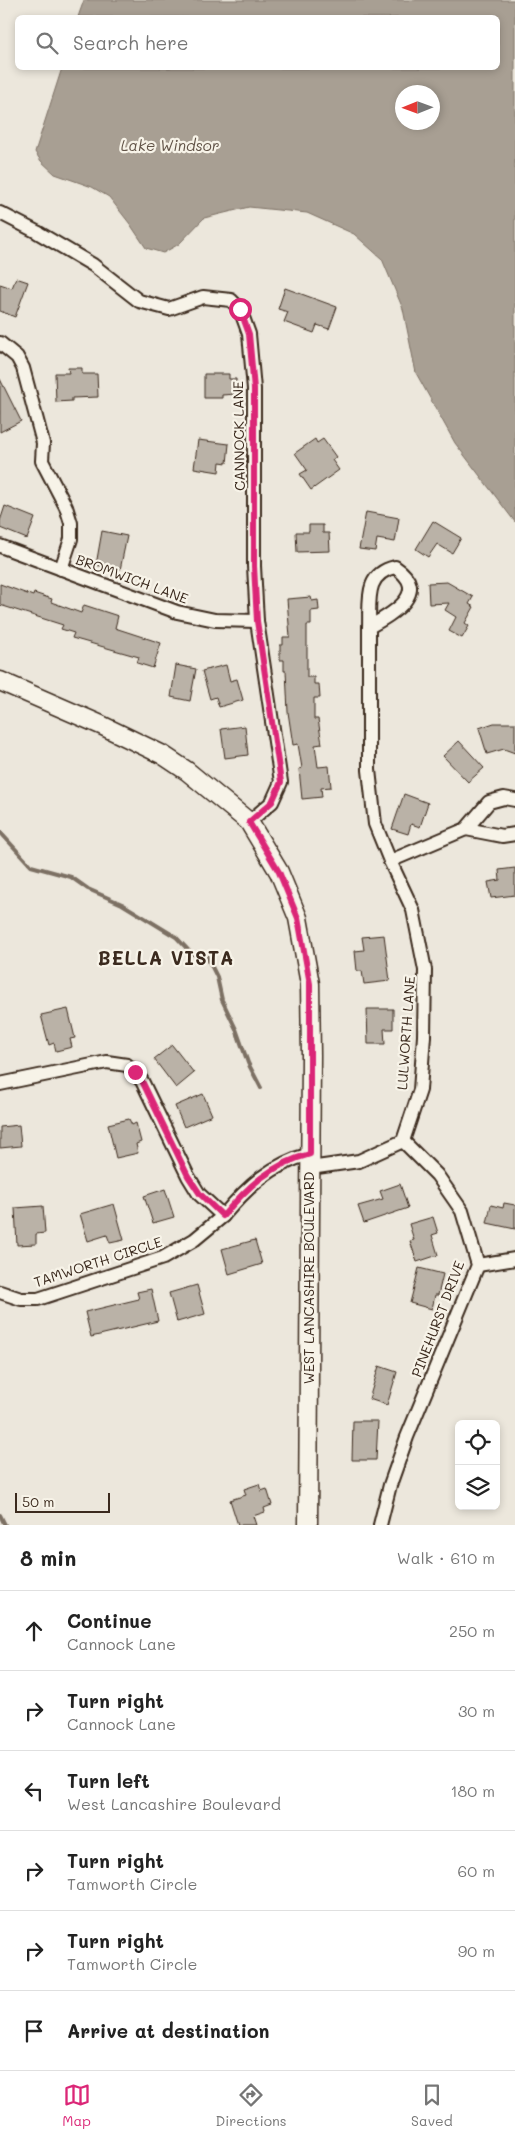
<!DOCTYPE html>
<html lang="en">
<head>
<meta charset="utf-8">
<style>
	:root { --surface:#fff; --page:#f6f6f6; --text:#222; --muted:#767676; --line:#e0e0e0; --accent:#db2777 }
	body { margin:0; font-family:Mali,sans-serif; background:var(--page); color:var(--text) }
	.controls { position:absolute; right:15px; bottom:15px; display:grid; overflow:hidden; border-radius:8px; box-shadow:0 2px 8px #0003 }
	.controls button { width:45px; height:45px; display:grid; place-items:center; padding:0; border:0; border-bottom:1px solid var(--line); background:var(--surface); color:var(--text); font:25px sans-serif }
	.compass { position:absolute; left:395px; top:85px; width:45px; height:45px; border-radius:50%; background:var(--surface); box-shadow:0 2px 8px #0003; rotate:269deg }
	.scale { position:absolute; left:15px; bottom:12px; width:95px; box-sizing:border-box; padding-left:5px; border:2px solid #3b2a1e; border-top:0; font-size:14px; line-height:18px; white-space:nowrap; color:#3b2a1e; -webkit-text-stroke:4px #f7f3e8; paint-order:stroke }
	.stop { position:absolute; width:15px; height:15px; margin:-11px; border:4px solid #db2777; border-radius:50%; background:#fff }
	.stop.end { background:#db2777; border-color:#fff; box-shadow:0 1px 5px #0008 }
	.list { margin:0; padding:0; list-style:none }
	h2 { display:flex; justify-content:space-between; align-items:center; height:65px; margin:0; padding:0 20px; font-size:21px }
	h2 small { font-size:16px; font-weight:400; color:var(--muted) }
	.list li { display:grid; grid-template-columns:32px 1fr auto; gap:15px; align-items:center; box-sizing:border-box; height:80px; padding:0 20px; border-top:1px solid var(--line) }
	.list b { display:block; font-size:19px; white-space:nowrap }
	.list p { margin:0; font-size:16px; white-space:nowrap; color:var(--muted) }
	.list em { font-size:16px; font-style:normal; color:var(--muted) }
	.icon { flex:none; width:28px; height:28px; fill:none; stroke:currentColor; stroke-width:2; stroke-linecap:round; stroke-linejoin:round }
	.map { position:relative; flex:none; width:515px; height:1525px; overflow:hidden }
	.search { position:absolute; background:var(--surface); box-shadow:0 2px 8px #0003; left:15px; right:15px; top:15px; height:55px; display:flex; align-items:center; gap:12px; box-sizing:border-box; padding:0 18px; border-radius:8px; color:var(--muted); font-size:19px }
	.sheet { height:545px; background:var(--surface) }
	nav { display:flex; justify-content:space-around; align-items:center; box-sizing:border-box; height:70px; border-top:1px solid var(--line); background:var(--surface); font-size:14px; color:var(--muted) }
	nav a { display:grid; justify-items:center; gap:2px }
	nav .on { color:var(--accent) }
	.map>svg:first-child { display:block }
	.water { fill:#a89f93; stroke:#7c7064; fill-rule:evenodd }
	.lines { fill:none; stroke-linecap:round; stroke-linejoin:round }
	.stream { stroke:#7c7064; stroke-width:4 }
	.building { fill:#bab2a7; stroke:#3b2a1e }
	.minor-casing { stroke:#3b2a1e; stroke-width:16 }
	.secondary-casing { stroke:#3b2a1e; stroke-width:21 }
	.minor { stroke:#f7f3e8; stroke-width:12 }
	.secondary { stroke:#f7f3e8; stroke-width:18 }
	.route { stroke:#db2777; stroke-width:6 }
	.labels { text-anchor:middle; stroke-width:4.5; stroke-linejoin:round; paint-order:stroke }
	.street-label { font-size:14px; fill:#3b2a1e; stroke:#f7f3e8 }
	.water-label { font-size:15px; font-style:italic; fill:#615347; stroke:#f7f3e8 }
	.district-label { font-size:19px; font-weight:bold; letter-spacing:1px; fill:#3b2a1e; stroke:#f7f3e8 }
</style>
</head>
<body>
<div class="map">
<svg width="515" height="1525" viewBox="0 0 515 1525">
	<rect width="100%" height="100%" fill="#ece7dc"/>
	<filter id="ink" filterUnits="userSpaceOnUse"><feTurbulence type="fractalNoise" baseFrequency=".02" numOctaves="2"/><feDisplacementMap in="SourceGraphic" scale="10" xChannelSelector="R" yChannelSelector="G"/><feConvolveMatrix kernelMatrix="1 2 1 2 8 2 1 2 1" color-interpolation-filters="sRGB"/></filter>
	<g filter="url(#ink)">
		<path class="water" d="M84 0H515V522L455 443 416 373 403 309 382 259 354 234 307 213 249 207 204 218 179 244 163 253 146 248 130 224 109 197 92 187 55 174 41 161 35 152 62 68H498V18L78 17ZM402 92H432V122H402Z"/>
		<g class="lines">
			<g class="stream">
				<polyline points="0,832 31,866 71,877 88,889 122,904 176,937 192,954 206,955 217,977 222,1000 236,1029 248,1063 261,1088"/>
				<polyline points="0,1515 5,1525"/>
			</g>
		</g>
		<g class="building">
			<polygon points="16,278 28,282 15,317 0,311 0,284 12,288"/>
			<polygon points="285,288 337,307 329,329 317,325 314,333 284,322 288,312 278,309"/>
			<polygon points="68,368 82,368 82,374 97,374 98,397 72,398 72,401 56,402 55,373 69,373"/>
			<polygon points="204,374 229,374 229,379 236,379 236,394 222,395 222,398 204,398"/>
			<polygon points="0,379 21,421 0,432"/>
			<polygon points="315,439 317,443 323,439 336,457 332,460 339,470 311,490 300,474 307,470 295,453"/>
			<polygon points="198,440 229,444 227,463 220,462 219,472 194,468"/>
			<polygon points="5,506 35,518 27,539 0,528 0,521"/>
			<polygon points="366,512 399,518 395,542 377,539 375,551 359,549"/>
			<polygon points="433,521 461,538 452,553 437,544 428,557 416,549"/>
			<polygon points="309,525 323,525 323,533 329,533 330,551 297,552 296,532 309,532"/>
			<polygon points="102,531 127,536 120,570 96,565"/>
			<polygon points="447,582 473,597 469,604 474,607 465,623 469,626 462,638 449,631 456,617 445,610 449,603 429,604 428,583"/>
			<polygon points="0,584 33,596 34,593 52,599 51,602 81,613 84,605 118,616 115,628 161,643 153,668 137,663 139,657 72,638 74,633 61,629 63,625 0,605"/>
			<polygon points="311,597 312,601 318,600 319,610 311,611 311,625 307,625 307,677 314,677 314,684 319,684 320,698 314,698 314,719 318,719 322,744 315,745 318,767 329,766 331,787 321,788 322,797 302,799 299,769 302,768 298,744 293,745 288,712 286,671 284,671 284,660 280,660 280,645 283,645 283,637 290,637 287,599"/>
			<polygon points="176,665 196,669 190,701 171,697"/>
			<polygon points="226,665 230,681 237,679 243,700 219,707 216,697 210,699 202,671"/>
			<polygon points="494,723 515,723 515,753 504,749 487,754 479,728"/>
			<polygon points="245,726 248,755 225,758 221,729"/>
			<polygon points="459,741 484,768 468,782 443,756"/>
			<polygon points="404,794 428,803 420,827 411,824 408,834 392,829"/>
			<polygon points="515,868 515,895 491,898 488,882 500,880 499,870"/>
			<polygon points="384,935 390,981 364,984 362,971 357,971 355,951 364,950 362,937"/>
			<polygon points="68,1009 75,1038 70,1039 72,1047 56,1051 54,1043 49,1045 41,1015"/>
			<polygon points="367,1009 393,1009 393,1029 384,1029 385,1044 368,1044"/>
			<polygon points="172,1045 194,1073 176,1088 154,1059"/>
			<polygon points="203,1094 212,1115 184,1127 175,1106"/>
			<polygon points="129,1119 132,1125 136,1123 141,1142 136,1144 138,1153 116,1158 108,1124"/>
			<polygon points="19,1125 21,1146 0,1148 0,1127"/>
			<polygon points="400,1184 408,1208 364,1223 358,1206 383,1199 380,1191"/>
			<polygon points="165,1189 174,1217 153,1223 144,1196"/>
			<polygon points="504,1203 515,1205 515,1229 487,1223 491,1205 503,1208"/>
			<polygon points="114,1204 124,1240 110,1243 107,1235 88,1241 80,1214"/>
			<polygon points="43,1206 45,1233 36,1234 36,1244 17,1245 15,1208"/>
			<polygon points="433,1217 438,1233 432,1235 438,1255 417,1262 410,1241 414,1240 409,1224"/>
			<polygon points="255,1240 262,1264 229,1274 222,1249"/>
			<polygon points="419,1268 443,1274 438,1295 435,1295 432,1309 410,1303"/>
			<polygon points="197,1285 205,1314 177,1322 169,1293"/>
			<polygon points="151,1289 158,1321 91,1337 85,1312 139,1299 137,1292"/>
			<polygon points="379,1366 397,1372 387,1405 369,1399"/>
			<polygon points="353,1421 378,1421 376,1460 352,1460"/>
			<polygon points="259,1484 261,1491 267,1489 272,1505 264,1508 265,1512 253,1516 256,1525 238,1525 230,1500 246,1495 244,1489"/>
		</g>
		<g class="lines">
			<g class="minor-casing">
				<g id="minor">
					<polyline points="0,213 37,232 93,265 139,301 169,309 203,297 231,300 240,309 249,334 254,389 254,566 257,621 281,782 272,802 249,822"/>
					<polyline points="0,343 17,357 23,368 43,443 42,461 66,507 71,523 71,539 61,569"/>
					<polyline points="0,546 177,612 215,620 257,621"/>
					<polyline points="466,829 502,836 515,834"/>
					<polyline points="390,861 466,829 489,802 504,798 515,800"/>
					<polyline points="0,1084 107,1062 127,1065 142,1081 188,1176 199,1194 223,1216 194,1240 163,1258 38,1299 21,1299 0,1292"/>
					<path d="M310 1168 359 1161 403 1141 420 1090 424 1036 425 970 413 910 390 861 375 824 369 770V627C392 614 432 592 395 567 364 574 370 601 369 627"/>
					<path d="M223 1216C248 1186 272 1164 310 1154"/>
					<polyline points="478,1265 515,1259"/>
					<polyline points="380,1525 390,1485 407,1437 478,1265 462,1211 437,1175 403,1141"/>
				</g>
			</g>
			<g class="secondary-casing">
				<polyline id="secondary" points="0,681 101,725 163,755 187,771 249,822 279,872 298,918 310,984 311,1055 308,1525"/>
			</g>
			<use href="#minor" class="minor"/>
			<use href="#secondary" class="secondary"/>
		</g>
	</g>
	<g class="lines" filter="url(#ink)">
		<path class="route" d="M135 1072 142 1081 188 1176 200 1194 223 1216C248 1186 272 1164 310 1154V984L298 918 279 872 249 822 272 802 281 782 257 621 254 566V389L249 334 240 309"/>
	</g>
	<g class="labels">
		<g class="street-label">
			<text transform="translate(239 436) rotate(-91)" y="5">CANNOCK LANE</text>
			<text transform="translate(132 579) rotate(20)" y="5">BROMWICH LANE</text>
			<text transform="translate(406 1033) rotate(-86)" y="5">LULWORTH LANE</text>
			<text transform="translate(98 1262) rotate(-18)" y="5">TAMWORTH CIRCLE</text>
			<text transform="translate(309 1278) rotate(-90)" y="5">WEST LANCASHIRE BOULEVARD</text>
			<text transform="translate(438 1319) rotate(-69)" y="5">PINEHURST DRIVE</text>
		</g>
		<g class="water-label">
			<text x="170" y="151">Lake Windsor</text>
		</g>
		<g class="district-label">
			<text x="166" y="965">BELLA VISTA</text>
		</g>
	</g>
</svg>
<div class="controls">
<button><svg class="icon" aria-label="locate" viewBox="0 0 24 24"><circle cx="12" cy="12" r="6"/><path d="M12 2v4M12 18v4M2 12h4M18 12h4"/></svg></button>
<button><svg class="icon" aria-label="layers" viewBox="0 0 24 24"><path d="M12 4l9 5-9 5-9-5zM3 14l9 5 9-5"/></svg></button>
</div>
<svg class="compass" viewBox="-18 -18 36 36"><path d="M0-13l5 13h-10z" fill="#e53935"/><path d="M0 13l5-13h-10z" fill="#767676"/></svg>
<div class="scale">50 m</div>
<div class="stop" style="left:240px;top:309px"></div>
<div class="stop end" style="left:135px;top:1072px"></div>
<div class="search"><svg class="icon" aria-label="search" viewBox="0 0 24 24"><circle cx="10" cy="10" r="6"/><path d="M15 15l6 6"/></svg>Search here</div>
</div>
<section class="sheet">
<h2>8 min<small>Walk · 610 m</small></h2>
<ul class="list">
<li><svg class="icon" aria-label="ahead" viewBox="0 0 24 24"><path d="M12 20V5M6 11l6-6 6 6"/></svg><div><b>Continue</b><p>Cannock Lane</p></div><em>250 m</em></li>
<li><svg class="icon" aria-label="right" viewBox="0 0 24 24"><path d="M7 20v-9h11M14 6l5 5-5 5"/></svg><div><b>Turn right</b><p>Cannock Lane</p></div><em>30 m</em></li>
<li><svg class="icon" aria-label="left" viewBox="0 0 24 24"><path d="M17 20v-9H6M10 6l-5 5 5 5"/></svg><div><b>Turn left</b><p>West Lancashire Boulevard</p></div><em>180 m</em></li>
<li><svg class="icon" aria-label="right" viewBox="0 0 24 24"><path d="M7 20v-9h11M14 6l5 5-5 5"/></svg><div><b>Turn right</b><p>Tamworth Circle</p></div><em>60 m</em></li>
<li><svg class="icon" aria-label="right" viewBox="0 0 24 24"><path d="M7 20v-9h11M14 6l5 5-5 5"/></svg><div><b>Turn right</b><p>Tamworth Circle</p></div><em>90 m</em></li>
<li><svg class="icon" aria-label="arrive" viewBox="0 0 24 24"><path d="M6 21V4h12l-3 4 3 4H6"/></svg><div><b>Arrive at destination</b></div></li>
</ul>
</section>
<nav>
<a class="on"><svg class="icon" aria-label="map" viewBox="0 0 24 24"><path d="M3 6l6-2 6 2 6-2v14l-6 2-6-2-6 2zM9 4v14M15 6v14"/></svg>Map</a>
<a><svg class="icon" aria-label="directions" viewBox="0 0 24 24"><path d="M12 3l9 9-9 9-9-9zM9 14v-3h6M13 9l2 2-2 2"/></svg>Directions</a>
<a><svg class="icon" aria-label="saved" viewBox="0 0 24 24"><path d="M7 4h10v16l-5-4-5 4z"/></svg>Saved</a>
</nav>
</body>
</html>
